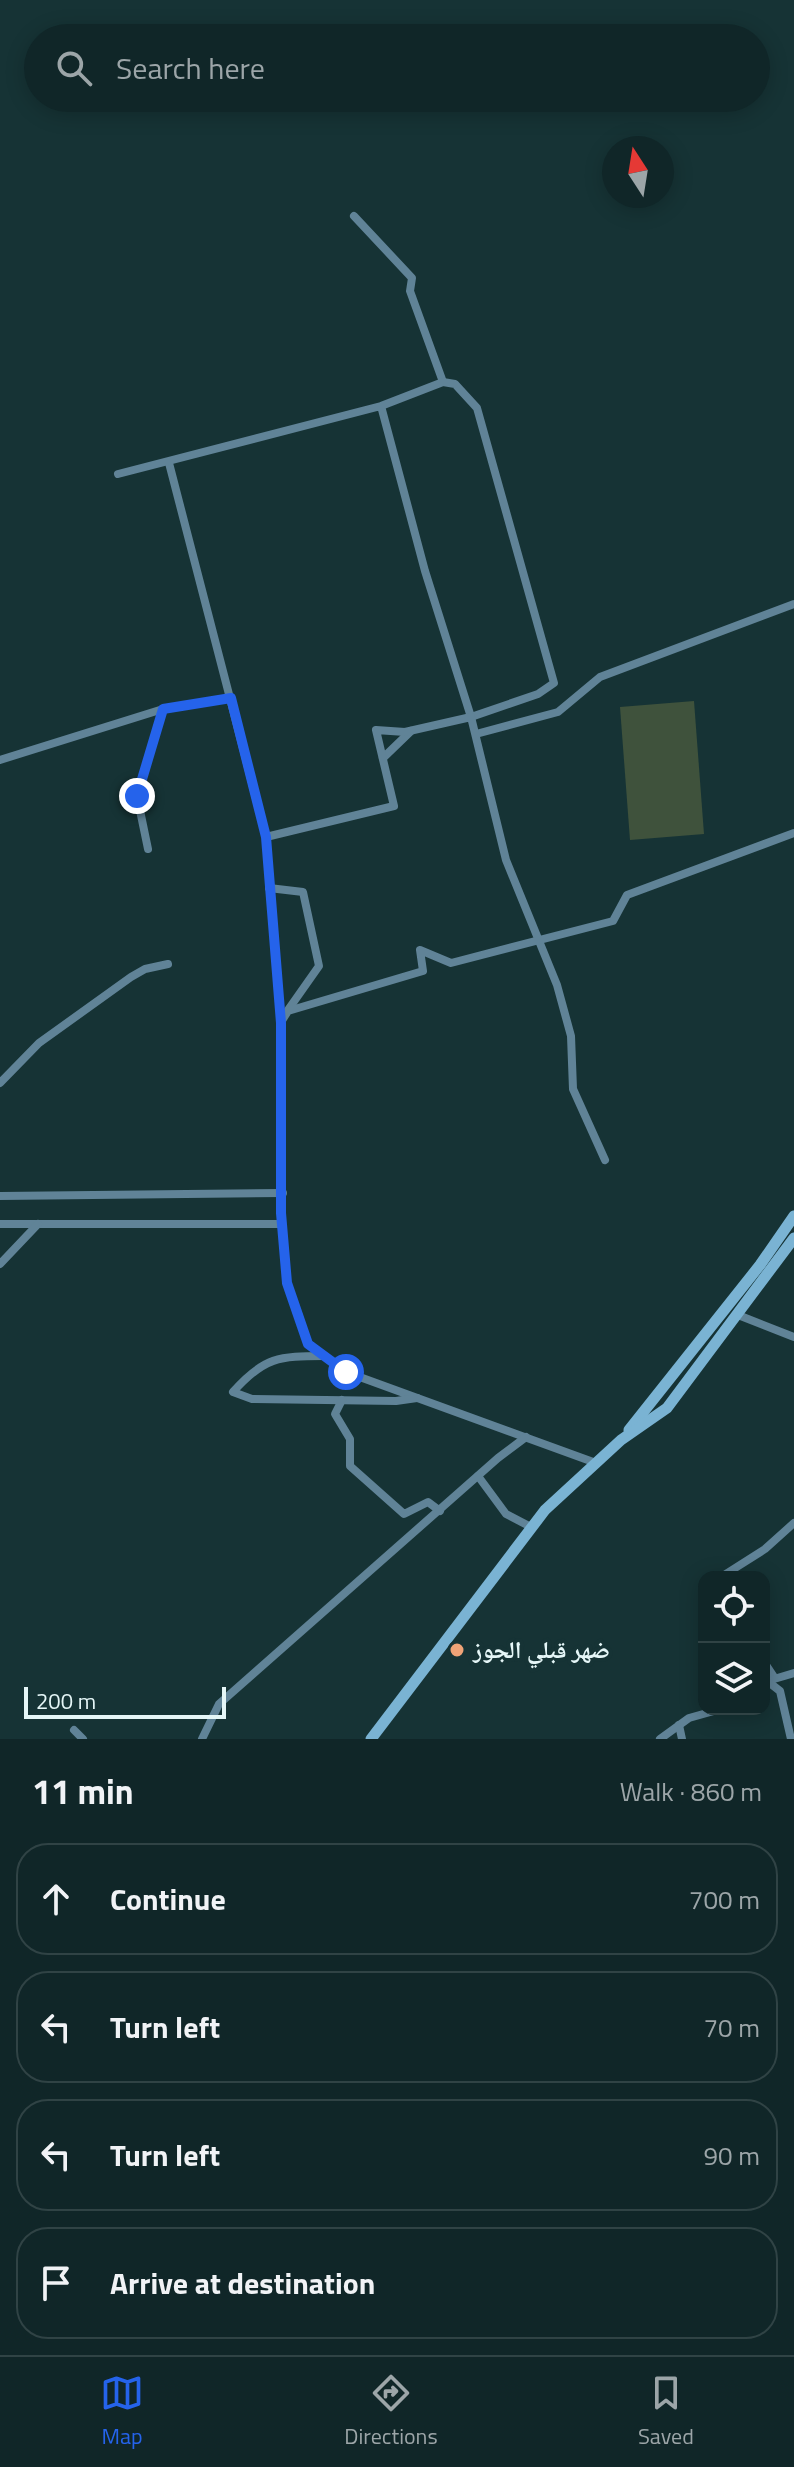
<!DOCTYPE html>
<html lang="en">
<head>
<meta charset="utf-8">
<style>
	:root { --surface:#102628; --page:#1e3234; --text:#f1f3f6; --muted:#9ca5a8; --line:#304345; --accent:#2563eb }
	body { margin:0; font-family:"Titillium Web","Noto Naskh Arabic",sans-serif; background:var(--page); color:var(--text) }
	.controls { position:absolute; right:24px; bottom:24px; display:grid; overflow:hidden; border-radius:16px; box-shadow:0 4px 20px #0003 }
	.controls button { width:72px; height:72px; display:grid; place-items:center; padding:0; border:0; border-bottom:2px solid var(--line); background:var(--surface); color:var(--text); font:40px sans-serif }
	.compass { position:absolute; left:602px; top:136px; width:72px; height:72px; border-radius:50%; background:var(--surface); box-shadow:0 4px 20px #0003; rotate:348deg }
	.scale { position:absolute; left:24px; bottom:20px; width:202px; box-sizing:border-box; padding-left:8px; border:4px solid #e5f6f7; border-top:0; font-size:22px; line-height:28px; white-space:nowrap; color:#e5f6f7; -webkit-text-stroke:6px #163335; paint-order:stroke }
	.stop { position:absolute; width:24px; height:24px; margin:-18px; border:6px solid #2563eb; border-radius:50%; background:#fff }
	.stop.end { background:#2563eb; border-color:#fff; box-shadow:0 2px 8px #0008 }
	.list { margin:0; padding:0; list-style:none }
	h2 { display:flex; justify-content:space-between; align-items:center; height:104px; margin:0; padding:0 32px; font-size:34px }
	h2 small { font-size:26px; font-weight:400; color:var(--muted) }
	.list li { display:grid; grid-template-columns:52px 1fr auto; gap:24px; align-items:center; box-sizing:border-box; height:112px; margin:0 16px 16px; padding:0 16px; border:2px solid var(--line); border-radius:32px }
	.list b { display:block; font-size:30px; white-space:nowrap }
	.list em { font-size:26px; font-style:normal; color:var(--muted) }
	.icon { flex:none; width:44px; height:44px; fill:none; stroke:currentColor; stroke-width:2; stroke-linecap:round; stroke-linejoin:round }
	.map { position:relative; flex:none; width:794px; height:1739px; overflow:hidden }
	.search { position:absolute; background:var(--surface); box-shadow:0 4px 20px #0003; left:24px; right:24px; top:24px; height:88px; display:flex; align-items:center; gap:20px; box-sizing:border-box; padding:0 28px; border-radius:44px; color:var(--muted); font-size:30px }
	.sheet { height:616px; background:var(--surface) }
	nav { display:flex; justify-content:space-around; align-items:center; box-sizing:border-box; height:112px; border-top:2px solid var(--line); background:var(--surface); font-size:22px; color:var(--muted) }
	nav a { display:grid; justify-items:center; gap:4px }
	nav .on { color:var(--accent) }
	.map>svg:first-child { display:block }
	.green { fill:#3f523c }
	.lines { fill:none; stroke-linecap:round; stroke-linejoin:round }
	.street { stroke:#608397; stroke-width:8 }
	.secondary { stroke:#7ab3d3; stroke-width:11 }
	.route { stroke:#2563eb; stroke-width:10 }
	.poi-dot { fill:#efa377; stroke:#163335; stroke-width:3 }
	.labels { text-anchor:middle; stroke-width:8; stroke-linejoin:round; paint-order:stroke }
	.poi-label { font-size:24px; font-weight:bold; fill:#e5f6f7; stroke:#163335; text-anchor:start }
</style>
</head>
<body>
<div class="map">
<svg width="794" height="1739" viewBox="0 0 794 1739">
	<rect width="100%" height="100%" fill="#163335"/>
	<polygon class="green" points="694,701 704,834 630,840 620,707"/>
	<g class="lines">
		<g class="street">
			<polyline points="354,216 412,278 410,291 443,382"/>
			<polyline points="169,463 266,837 281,1023 281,1213 287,1283 308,1344 346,1372 596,1463"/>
			<polyline points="118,474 381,406 443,382 455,384 477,408 554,683 538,694 471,717 425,571 381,406"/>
			<polyline points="476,734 558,712 600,677 794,604"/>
			<polyline points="383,758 411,731"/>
			<polyline points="0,760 163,709 231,698"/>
			<polyline points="266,837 394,806 376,730 405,732 471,717 506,860 557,985 571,1036 573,1089 605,1160"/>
			<polyline points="148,849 137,796 163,709"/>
			<polyline points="269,888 303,892 319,966 288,1010"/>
			<polyline points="281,1022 288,1011 423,971 420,950 451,963 613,921 627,895 794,833"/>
			<polyline points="0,1083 39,1043 131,977 145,969 168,964"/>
			<polyline points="0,1196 283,1193"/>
			<polyline points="0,1224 282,1224"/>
			<polyline points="0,1264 38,1224"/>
			<polyline points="738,1315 794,1337"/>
			<path d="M324 1356C279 1356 264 1357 233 1392L252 1399 396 1401 417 1398"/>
			<polyline points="342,1400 335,1414 350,1439 350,1466 404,1514 428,1502 440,1511"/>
			<polyline points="478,1476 506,1514 531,1527"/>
			<polyline points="721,1577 765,1549 794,1523"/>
			<polyline points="764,1662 774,1677 764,1687"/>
			<polyline points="774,1679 794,1673"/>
			<polyline points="771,1684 780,1691 791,1739"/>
			<polyline points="679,1725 682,1739"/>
			<polyline points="74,1730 83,1739"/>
			<polyline points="202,1739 219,1704 498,1458 526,1437"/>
			<polyline points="660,1739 689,1718 721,1709"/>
		</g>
		<g class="secondary">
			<polyline points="629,1430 760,1265 794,1216"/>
			<polyline points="371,1739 545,1510 621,1440 667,1408 794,1238"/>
		</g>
	</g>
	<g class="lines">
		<polyline class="route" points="137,796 163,709 231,698 266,837 281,1023 281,1213 287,1283 308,1344 346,1372"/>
	</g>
	<circle class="poi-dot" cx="457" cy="1650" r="8"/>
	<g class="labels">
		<g class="poi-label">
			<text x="473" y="1658">ضهر قبلي الجوز</text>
		</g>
	</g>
</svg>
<div class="controls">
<button><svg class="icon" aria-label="locate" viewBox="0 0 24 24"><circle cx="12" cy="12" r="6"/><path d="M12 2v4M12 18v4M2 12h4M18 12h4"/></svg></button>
<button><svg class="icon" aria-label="layers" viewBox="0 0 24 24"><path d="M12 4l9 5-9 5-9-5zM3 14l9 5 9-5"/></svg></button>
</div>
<svg class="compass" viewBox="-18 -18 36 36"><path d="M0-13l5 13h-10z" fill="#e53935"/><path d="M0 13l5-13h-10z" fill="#9ca5a8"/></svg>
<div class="scale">200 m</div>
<div class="stop" style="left:346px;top:1372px"></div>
<div class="stop end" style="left:137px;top:796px"></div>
<div class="search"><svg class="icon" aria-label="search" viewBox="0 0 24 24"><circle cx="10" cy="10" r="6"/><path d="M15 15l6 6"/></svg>Search here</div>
</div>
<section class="sheet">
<h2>11 min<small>Walk · 860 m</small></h2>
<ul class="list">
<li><svg class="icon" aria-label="ahead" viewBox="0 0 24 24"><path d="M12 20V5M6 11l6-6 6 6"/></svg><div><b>Continue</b></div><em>700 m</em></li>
<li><svg class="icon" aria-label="left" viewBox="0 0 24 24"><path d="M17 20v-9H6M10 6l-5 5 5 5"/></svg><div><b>Turn left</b></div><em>70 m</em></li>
<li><svg class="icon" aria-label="left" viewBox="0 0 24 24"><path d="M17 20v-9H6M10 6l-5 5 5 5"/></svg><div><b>Turn left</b></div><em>90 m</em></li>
<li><svg class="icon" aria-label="arrive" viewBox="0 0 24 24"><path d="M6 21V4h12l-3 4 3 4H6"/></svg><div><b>Arrive at destination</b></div></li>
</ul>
</section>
<nav>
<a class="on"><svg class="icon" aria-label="map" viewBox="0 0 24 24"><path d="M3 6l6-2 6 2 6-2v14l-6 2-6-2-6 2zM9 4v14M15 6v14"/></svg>Map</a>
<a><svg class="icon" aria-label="directions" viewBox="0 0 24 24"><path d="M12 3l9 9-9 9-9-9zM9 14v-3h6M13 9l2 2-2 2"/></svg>Directions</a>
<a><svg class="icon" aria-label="saved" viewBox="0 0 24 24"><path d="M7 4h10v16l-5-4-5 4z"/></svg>Saved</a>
</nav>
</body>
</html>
